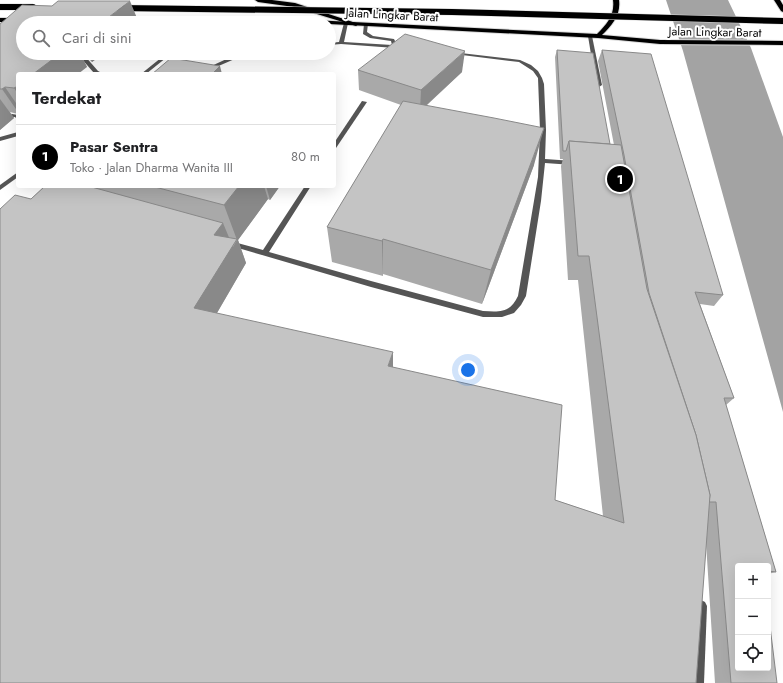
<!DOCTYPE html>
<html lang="id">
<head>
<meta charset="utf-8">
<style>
	:root { --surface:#fff; --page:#f2f2f2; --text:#202124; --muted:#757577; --line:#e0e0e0; --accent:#000 }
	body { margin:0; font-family:Jost,sans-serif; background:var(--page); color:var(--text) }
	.controls { position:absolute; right:12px; bottom:12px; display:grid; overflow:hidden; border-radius:4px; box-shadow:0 4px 16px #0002 }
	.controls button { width:36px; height:36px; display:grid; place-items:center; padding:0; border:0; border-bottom:1px solid var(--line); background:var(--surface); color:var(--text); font:20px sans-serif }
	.you { position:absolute; left:468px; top:370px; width:14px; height:14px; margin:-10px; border:3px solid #fff; border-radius:50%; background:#1a73e8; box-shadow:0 0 0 6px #1a73e833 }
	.badge { display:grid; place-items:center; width:26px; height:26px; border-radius:50%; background:var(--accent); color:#fff; font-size:13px; font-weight:700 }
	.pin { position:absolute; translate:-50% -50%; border:2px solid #fff; box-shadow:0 1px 4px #0006 }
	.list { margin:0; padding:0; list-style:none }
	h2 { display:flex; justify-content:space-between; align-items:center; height:52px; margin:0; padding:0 16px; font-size:17px }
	h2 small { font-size:13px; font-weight:400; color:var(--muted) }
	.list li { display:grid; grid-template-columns:26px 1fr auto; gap:12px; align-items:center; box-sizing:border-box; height:64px; padding:0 16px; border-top:1px solid var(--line) }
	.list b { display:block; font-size:15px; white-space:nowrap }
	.list p { margin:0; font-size:13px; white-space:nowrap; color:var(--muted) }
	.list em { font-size:13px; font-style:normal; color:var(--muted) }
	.icon { flex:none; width:22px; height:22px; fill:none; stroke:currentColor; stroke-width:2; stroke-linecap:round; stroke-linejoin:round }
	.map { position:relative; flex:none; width:783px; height:683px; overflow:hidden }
	.search { position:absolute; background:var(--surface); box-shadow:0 4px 16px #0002; left:16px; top:16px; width:320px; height:44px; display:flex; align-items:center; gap:10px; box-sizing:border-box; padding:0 14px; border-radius:22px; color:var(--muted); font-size:15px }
	.panel { position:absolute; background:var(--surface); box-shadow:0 4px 16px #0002; left:16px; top:72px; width:320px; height:116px; border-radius:4px }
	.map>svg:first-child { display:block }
	.water { fill:#a3a3a3 }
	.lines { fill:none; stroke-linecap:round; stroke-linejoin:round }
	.primary-casing { stroke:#dbdbdb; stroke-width:2 }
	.trunk-casing { stroke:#dbdbdb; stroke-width:2 }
	.motorway-casing { stroke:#dbdbdb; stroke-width:2 }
	.service { fill:#555; fill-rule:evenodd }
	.minor { fill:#555; fill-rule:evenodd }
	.primary { fill:#000; fill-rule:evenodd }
	.trunk { fill:#000; fill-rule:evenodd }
	.motorway { fill:#000; fill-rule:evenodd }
	.primary-bridge-casing { stroke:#dbdbdb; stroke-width:7; stroke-linecap:butt }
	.primary-bridge { stroke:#000; stroke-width:6 }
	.wall { fill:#a9a9a9 }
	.shaded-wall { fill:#898989 }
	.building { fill:#c4c4c4; stroke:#898989 }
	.labels { text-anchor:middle; stroke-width:4; stroke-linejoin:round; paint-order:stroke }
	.far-street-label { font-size:12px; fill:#000; stroke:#fff }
</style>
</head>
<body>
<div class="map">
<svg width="783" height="683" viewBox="0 0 783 683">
	<rect width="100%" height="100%" fill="#fff"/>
	<polygon class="water" points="666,0 728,0 751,48 783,137 783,412 683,51"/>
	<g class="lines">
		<g class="primary-casing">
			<g id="primary">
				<path d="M613 0H619C621 15 612 25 602 35L660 40 783 41V45L660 44 598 38 329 24V23L124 21 121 19 124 17 271 18 597 34C607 24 615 15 613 0Z"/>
				<polygon points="0,18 18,18 21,20 18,22 0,22"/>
			</g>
		</g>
		<g class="trunk-casing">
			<polygon id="trunk" points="774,0 780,0 783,5 783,12 781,11"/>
		</g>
		<g class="motorway-casing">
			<polygon id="motorway" points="255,0 272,0 295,3 359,24 356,26 294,7 258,2"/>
		</g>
		<g class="service">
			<polygon points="346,22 348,23 344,42 392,45 391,41 370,38 363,34 364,24 366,23 368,24 367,32 373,36 394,39 397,45 401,47 395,48 341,44 329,45 329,43 339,42 344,23"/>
			<path d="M452 52 520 60 531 65 538 71 542 78 544 84 546 130 545 159 573 161 576 163 573 165 545 163 541 201 526 296 521 305 514 313 502 317H483L371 287 228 245 227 243 228 241H230L263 250 305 186H311L269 252 371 281 483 311C500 312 510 313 518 296L538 177 540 130 538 78 533 71 519 62 454 54H452Z"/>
			<polygon points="68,53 84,55 98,71 104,74 94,73 80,57"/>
			<polygon points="245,53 252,53 237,58 200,74 194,74 233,56"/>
			<polygon points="362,101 367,102 336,148 334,149 334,143"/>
			<polygon points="0,112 18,115 18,120 15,117 0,116"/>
			<polygon points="18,132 18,136 0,141 0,137"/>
		</g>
		<g class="minor">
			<polygon points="590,35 592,36 602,85 599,87 596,85 588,36"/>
			<polygon points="167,53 172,53 146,74 141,74"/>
			<polygon points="18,172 18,177 0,190 0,185"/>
			<polygon points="701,600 705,602 707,606 704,683 692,683 695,606 697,602"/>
		</g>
		<use href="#primary" class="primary"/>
		<use href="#trunk" class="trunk"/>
		<use href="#motorway" class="motorway"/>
		<g class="primary-bridge-casing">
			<g id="primary-bridge">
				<polyline points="0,7 33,7"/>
				<polyline points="119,8 452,12 783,21"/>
			</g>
		</g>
		<use href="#primary-bridge" class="primary-bridge"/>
	</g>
	<g class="wall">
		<polygon points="130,1 23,23 23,53 104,53 92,62 84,54 80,53 87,67 18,74 18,114 10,112 14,118 0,130 0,24"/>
		<polygon points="557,50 610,144 614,145 598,61 602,50 723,295 714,306 700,304 734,398 726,405 776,572 768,574 768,566 738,566 777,683 715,683 706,543 696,683 31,199 45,186 280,186 270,200 268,199 238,240 246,263 217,313 393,367 555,500 603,516 578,280 568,280 561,166 563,159 560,159 555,57"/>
		<polygon points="358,70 462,72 426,106 534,165 482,304 383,274 383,276 332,262 327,227 401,105 359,90"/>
	</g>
	<g class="shaded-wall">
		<polygon points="130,1 139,23 101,23"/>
		<polygon points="465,51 462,72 420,111 421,90"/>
		<polygon points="61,53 80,53 87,67 78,74 33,74"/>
		<polygon points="88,53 104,53 92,62"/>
		<polygon points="220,66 222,74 212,74"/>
		<polygon points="18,86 18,94 14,88"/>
		<polygon points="5,87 18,106 18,112 2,89"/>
		<polygon points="0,99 14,118 0,130"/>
		<polygon points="544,128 534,165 482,304 491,270"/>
		<polygon points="239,186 264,186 268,199 238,240 246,263 207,330 194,308 214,235 223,223 233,247 237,240 224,205"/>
		<polygon points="266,186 280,186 270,200"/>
		<polygon points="383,239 383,276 382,241"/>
		<polygon points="393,352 393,372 388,366"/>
	</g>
	<g class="building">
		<polygon points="58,1 130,1 101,23 23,23 23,53 61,53 33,74 18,74 18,86 14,88 5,87 2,89 0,89 0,24 22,5 52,6"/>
		<polygon points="405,34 465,51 421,90 358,70"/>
		<polygon points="557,50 593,53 610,144 569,141 566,151 563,151"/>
		<polygon points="602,50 651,54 723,295 695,292 734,398 724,398 776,572 768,571 768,566 738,566 738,668 768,668 768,610 777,683 731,683 716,502 709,502 710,495 696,435 649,293 624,155"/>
		<polygon points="171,58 220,66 212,74 152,74"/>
		<polygon points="403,101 494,118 544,128 491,270 383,239 382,241 327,227"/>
		<polygon points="569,141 621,145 647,289 696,435 710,495 696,683 0,683 0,209 15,195 31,199 45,186 88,186 223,223 214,235 237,239 194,308 393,352 388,366 562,405 555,500 624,523 589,256 578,256"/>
		<polygon points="151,186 239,186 224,205"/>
	</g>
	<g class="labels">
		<g class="far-street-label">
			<text transform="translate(392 15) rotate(3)" y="4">Jalan Lingkar Barat</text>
			<text transform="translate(715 32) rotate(1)" y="4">Jalan Lingkar Barat</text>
		</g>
	</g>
</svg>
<div class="controls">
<button>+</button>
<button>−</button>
<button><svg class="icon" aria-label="locate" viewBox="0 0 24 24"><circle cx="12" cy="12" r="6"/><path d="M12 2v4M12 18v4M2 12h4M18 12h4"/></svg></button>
</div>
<div class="you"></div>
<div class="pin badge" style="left:620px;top:179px">1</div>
<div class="search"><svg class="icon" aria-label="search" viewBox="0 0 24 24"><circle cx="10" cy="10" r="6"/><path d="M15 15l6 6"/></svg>Cari di sini</div>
<section class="panel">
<h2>Terdekat<small></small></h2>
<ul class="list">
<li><span class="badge">1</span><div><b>Pasar Sentra</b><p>Toko · Jalan Dharma Wanita III</p></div><em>80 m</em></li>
</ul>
</section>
</div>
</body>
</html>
